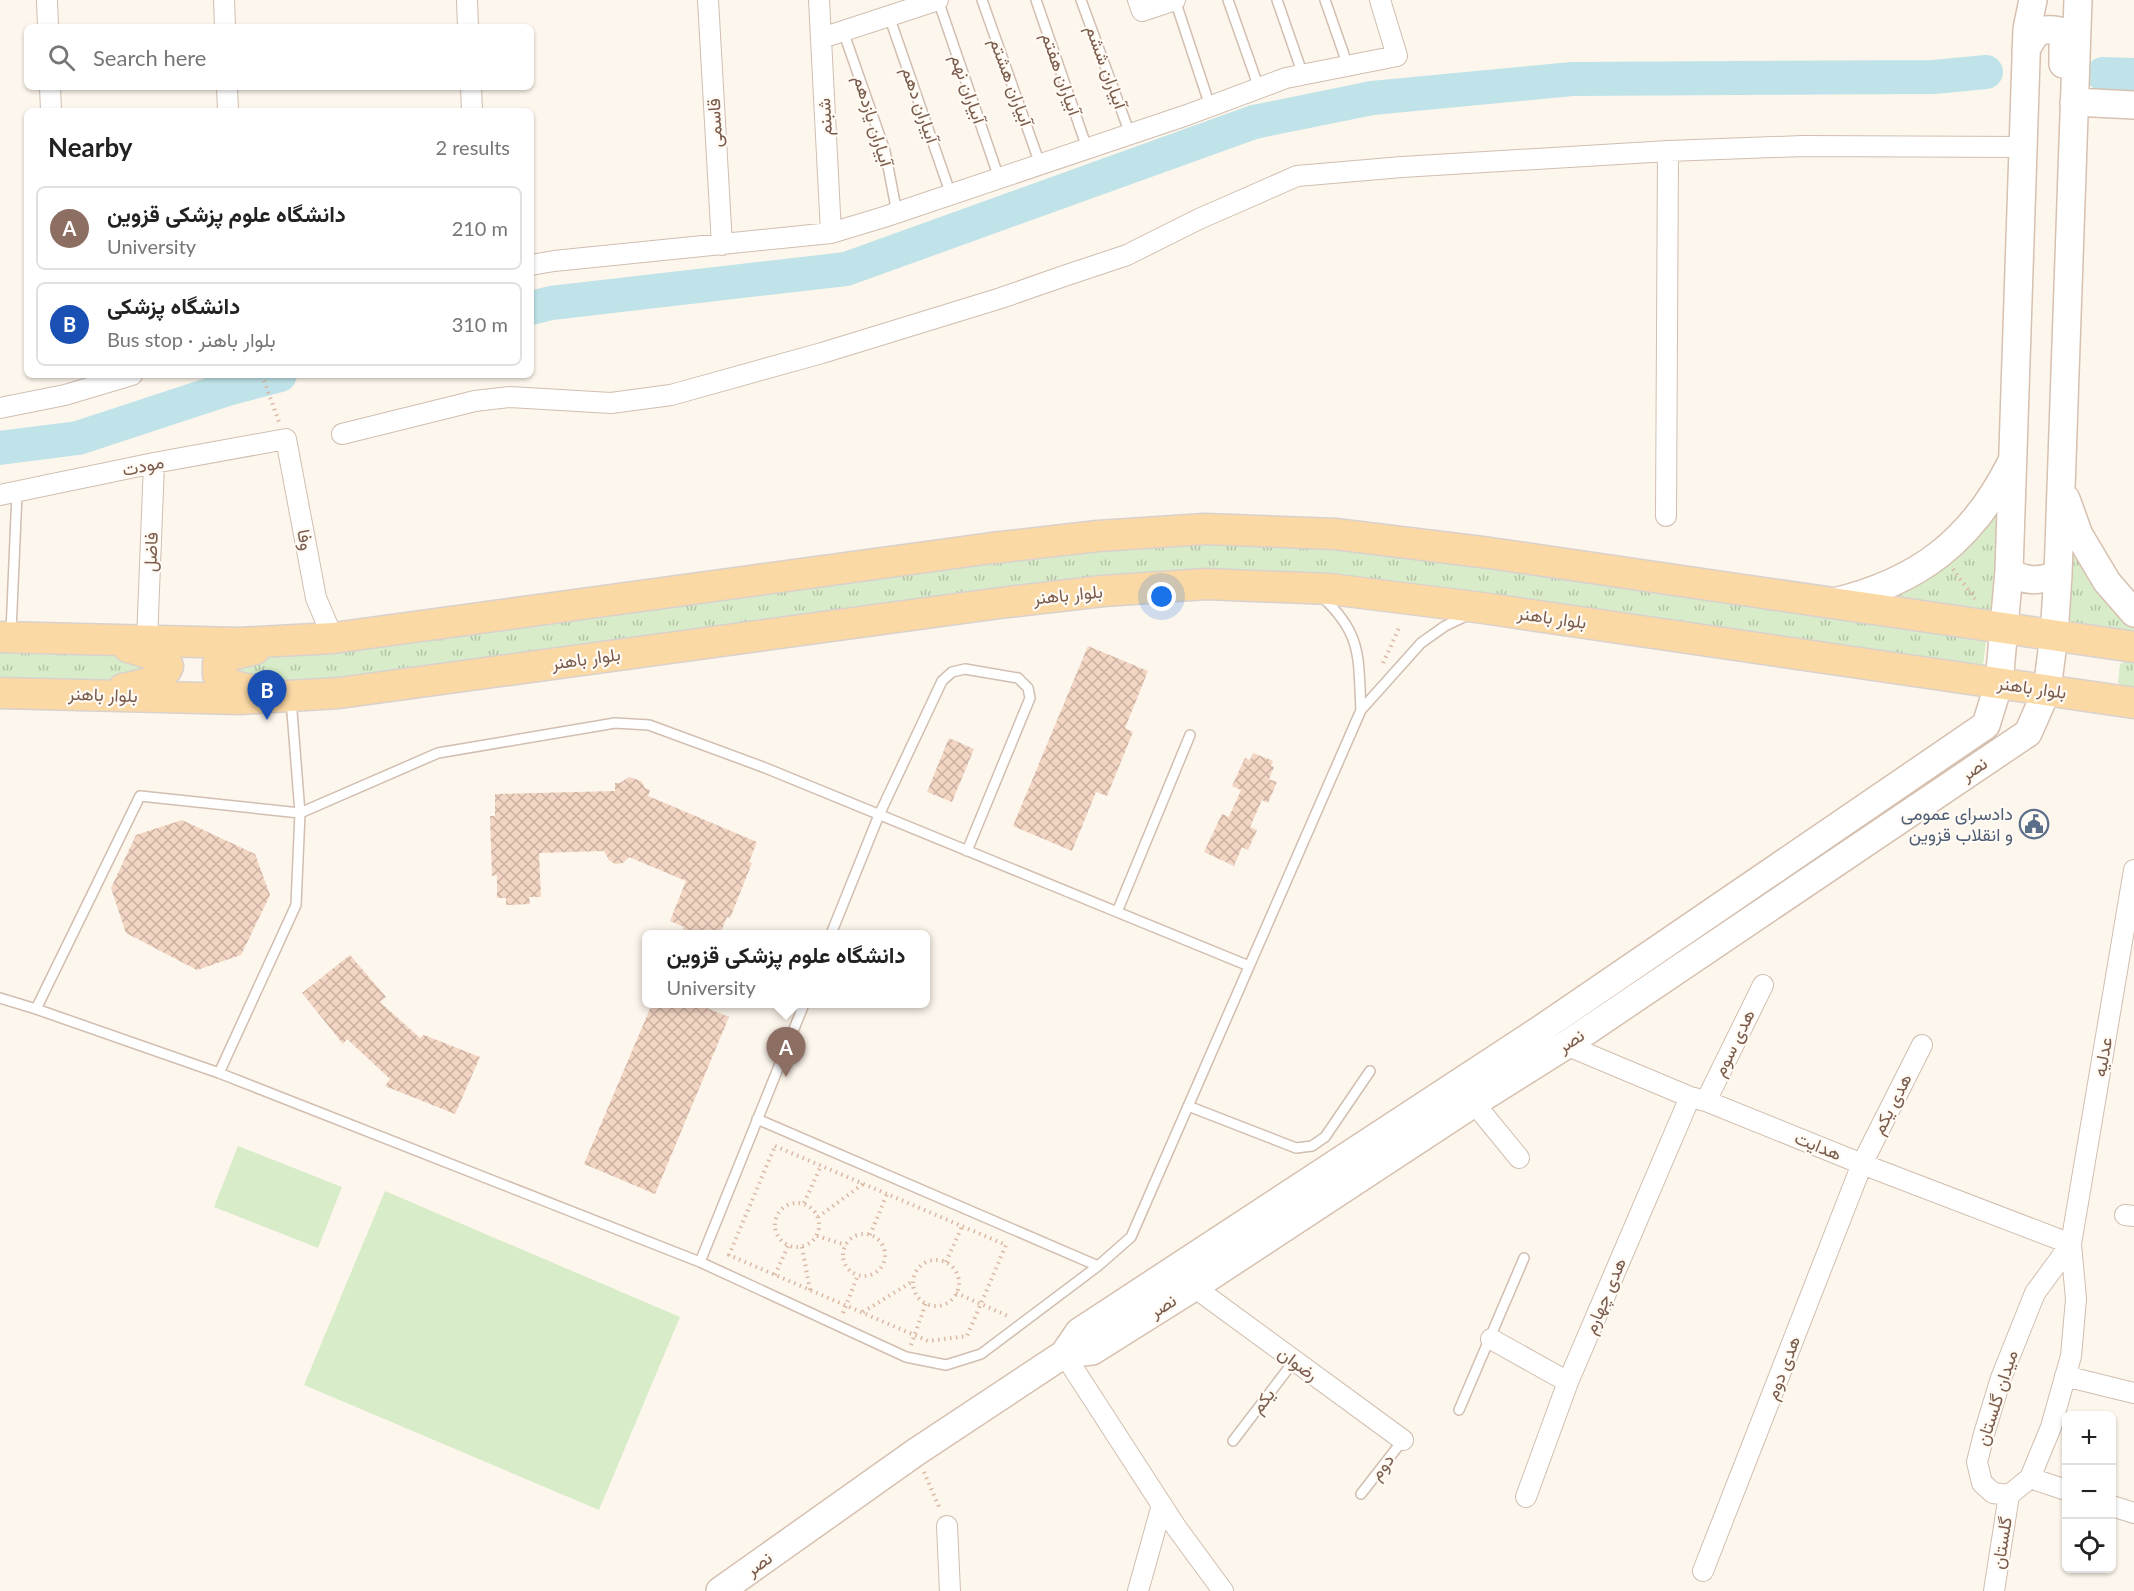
<!DOCTYPE html>
<meta charset="utf-8">
<style>
:root{--surface:#fff;--page:#f2f2f2;--text:#222;--muted:#767676;--line:#e0e0e0;--accent:#111827}
body{margin:0;font-family:Lato,Vazirmatn,sans-serif;background:var(--page);color:var(--text)}
.controls{position:absolute;right:18px;bottom:18px;display:grid;overflow:hidden;border-radius:9px;box-shadow:0 2px 4px #0004}
.controls button{width:54px;height:54px;display:grid;place-items:center;padding:0;border:0;border-bottom:2px solid var(--line);background:var(--surface);color:var(--text);font:30px sans-serif}
.you{position:absolute;left:1162px;top:597px;width:21px;height:21px;margin:-15px;border:4px solid #fff;border-radius:50%;background:#1a73e8;box-shadow:0 0 0 9px #1a73e833}
.badge{display:grid;place-items:center;width:39px;height:39px;border-radius:50%;background:var(--accent);color:#fff;font-size:20px;font-weight:700}
.pin{position:absolute;translate:-50% -50px;filter:drop-shadow(0 2px 3px #0008)}
.pin::after{content:'';position:absolute;top:32px;width:21px;height:18px;background:inherit;clip-path:polygon(0 0,100% 0,50% 100%)}
.popup{position:absolute;left:642px;top:930px;width:288px;height:78px;box-sizing:border-box;display:grid;place-content:center;border-radius:9px;background:var(--surface);filter:drop-shadow(0 2px 4px #0005);font-size:20px;white-space:nowrap;color:var(--muted)}
.popup b{font-size:22px;color:var(--text)}
.popup::after{content:'';position:absolute;left:50%;top:100%;margin-left:-12px;border:12px solid transparent;border-top-color:var(--surface)}
.list{margin:0;padding:0;list-style:none}
h2{display:flex;justify-content:space-between;align-items:center;height:78px;margin:0;padding:0 24px;font-size:26px}
h2 small{font-size:20px;font-weight:400;color:var(--muted)}
.list li{display:grid;grid-template-columns:39px 1fr auto;gap:18px;align-items:center;box-sizing:border-box;height:84px;margin:0 12px 12px;padding:0 12px;border:2px solid var(--line);border-radius:9px}
.list b{display:block;font-size:22px;white-space:nowrap}
.list p{margin:0;font-size:20px;white-space:nowrap;color:var(--muted)}
.list em{font-size:20px;font-style:normal;color:var(--muted)}
.icon{flex:none;width:33px;height:33px;fill:none;stroke:currentColor;stroke-width:2;stroke-linecap:round;stroke-linejoin:round}
.map{position:relative;flex:none;width:2134px;height:1591px;overflow:hidden}
.search{position:absolute;background:var(--surface);box-shadow:0 2px 4px #0004;left:24px;top:24px;width:510px;height:66px;display:flex;align-items:center;gap:15px;box-sizing:border-box;padding:0 21px;border-radius:9px;color:var(--muted);font-size:22px}
.panel{position:absolute;background:var(--surface);box-shadow:0 2px 4px #0004;left:24px;top:108px;width:510px;height:270px;border-radius:9px}
.map>svg:first-child{display:block}
.grass{fill:url(#grass-tufts)}
.garden{fill:#d8ecc9}
.lines{fill:none;stroke-linecap:round;stroke-linejoin:round}
.river{stroke:#bfe3e8;stroke-width:34}
.building{fill:url(#building-cross-hatch)}
.lane-casing{stroke:#d1beb0;stroke-width:12}
.street-casing{stroke:#d1beb0;stroke-width:22}
.secondary-casing{stroke:#d6c0b0;stroke-width:30}
.primary-casing{stroke:#dad1cd;stroke-width:33}
.path{stroke:#d9b8a5;stroke-width:4;stroke-dasharray:1.5 4.5;stroke-linecap:butt}
.lane{stroke:#fff;stroke-width:9}
.street{stroke:#fff;stroke-width:20}
.secondary{stroke:#fff;stroke-width:27}
.primary{stroke:#fbd9a5;stroke-width:30}
.labels{text-anchor:middle;stroke-width:4.5;stroke-linejoin:round;paint-order:stroke}
.street-label{font-size:18px;fill:#7a5c4d;stroke:#fffaf3}
.service-label{font-size:18px;fill:#4e5e75;stroke:#fffaf3;text-anchor:end}
</style>
<div class="map">
<svg width="2134" height="1591" viewBox="0 0 2134 1591">
<defs>
<pattern id="grass-tufts" width="24" height="20" patternUnits="userSpaceOnUse" patternTransform="scale(1.5)"><rect width="24" height="20" fill="#d8ecc9"/><path d="M3 7l-1-3M5 7V3M7 7l1-3M15 17l-1-3M17 17v-4M19 17l1-3" fill="none" stroke="#b4c2a5"/></pattern>
<pattern id="building-cross-hatch" width="8" height="8" patternUnits="userSpaceOnUse" patternTransform="scale(1.5)"><rect width="8" height="8" fill="#f3d5c3"/><path d="M0 0l8 8M0 8l8-8" fill="none" stroke="#cab0a1"/></pattern>
</defs>
<rect width="100%" height="100%" fill="#fdf6ec"/>
<path class="grass" d="M1998 489 2009 571 1988 626 1981 681 1206 584 300 695 218 664 227 656 1205 529 1833 603 1890 585Z
M2069 527C2087 570 2094 599 2134 627V636L2064 625Z
M0 637 131 647 155 680 0 693Z
M2134 657V697L2129 695 2118 682 2120 664Z"/>
<path class="garden" d="M238 1146 342 1187 318 1248 214 1207Z
M385 1191 680 1317 599 1510 304 1385Z"/>
<g class="lines">
<path class="river" d="M2103 74 2134 75
M531 308 551 303 846 269 1254 122 1372 98 1572 79 1934 77 1986 72
M0 448 78 438 227 389 280 375"/>
</g>
<path class="building" d="M1088 646 1148 671 1125 728 1133 732 1107 796 1096 792 1072 851 1013 826Z
M949 738 974 749 952 802 927 792Z
M1253 753 1273 761 1271 766 1274 767 1269 779 1277 782 1268 803 1262 800 1250 827 1257 830 1248 850 1242 847 1234 866 1204 852 1222 814 1229 817 1241 790 1232 786 1245 758 1250 760Z
M629 777 641 781 645 788 650 790 648 796 757 842 749 862 752 863 730 918 727 917 720 934H681L684 927 670 921 686 881 629 857 623 863 615 864 609 860 604 851 539 853 541 897H529L530 904 506 905V898H497V875L492 876 490 816H495V794L615 791V783H620Z
M182 820 255 854 270 895 241 955 197 970 126 933 111 888 136 835Z
M350 955 386 997 380 1002 420 1038 424 1035 480 1057 455 1114 385 1086 390 1079 347 1039 343 1044 302 993Z
M652 1004H697L729 1017 655 1194 584 1164Z"/>
<g class="lines">
<g class="lane-casing">
<path id="lane" d="M938 0 999 178
M982 0 1040 164
M1036 0 1087 148
M1081 0 1130 134
M1175 0 1210 106
M1228 0 1259 88
M1277 0 1303 75
M1325 0 1348 66
M889 16 951 195
M843 31 885 151 897 213
M1321 596C1363 634 1358 658 1361 710
M11 632 17 493
M291 699 300 813 438 753 615 723 649 725 763 767 1249 966
M1117 912 1190 735
M831 934 879 815 942 681 952 672 965 669 1018 678 1028 688 1030 698 967 851
M0 998 36 1009 219 1073 700 1262 906 1357 946 1365 981 1354 1098 1266 1131 1237 1361 710 1421 643 1445 626 1468 615
M36 1009 140 796 300 813 296 905 219 1073
M1188 1106 1296 1148 1312 1146 1325 1137 1370 1071
M757 1119 1098 1266
M700 1262 804 1004
M1459 1410 1524 1258
M1233 1441 1294 1361
M1361 1494 1403 1440"/>
</g>
<g class="street-casing">
<path id="street" d="M47 0 48 27
M224 0 225 27
M467 0 468 27
M708 0 722 245
M819 0 831 233
M1138 0 1142 11 1175 0
M822 38 938 0
M50 87 51 111
M227 87 228 111
M471 87 472 111
M531 265 554 261 831 233 884 217 1187 115 1286 78 1397 56 1380 0
M0 408 65 395 132 375
M342 434 475 401 510 397 611 403 671 395 822 353 1001 298 1064 276 1127 255 1199 219 1297 176 1402 167 1668 151 1803 146 2023 147
M0 495 154 463 286 439 316 598 333 638
M1666 516 1668 151
M147 641 154 463
M1566 1045 1690 1097 1706 1101 1862 1164 2071 1244
M1706 1101 1763 985
M1474 1103 1519 1158
M2125 1215 2134 1216
M2071 1244 2035 1293 2001 1378 1984 1434 1977 1462 1982 1483 1993 1493 2009 1495 2030 1478 2051 1427 2071 1356 2076 1299 2071 1244 2134 870
M1194 1287 1403 1440
M1491 1339 1568 1382
M1064 1354 1176 1527 1223 1591
M2065 1376 2134 1393
M2030 1478 2066 1490
M1526 1497 1568 1382 1690 1097
M2112 1506 2134 1513
M947 1526 950 1591
M1703 1571 1862 1164 1922 1045
M1138 1591 1162 1505
M1994 1591 2009 1495"/>
</g>
<g class="secondary-casing">
<path id="secondary" d="M2026 50C2035 32 2039 27 2060 31L2063 40V64
M2074 102 2134 105
M2066 499 2079 535 2107 582 2134 613
M2009 571C2026 583 2039 581 2058 575
M1834 602C1918 582 1972 541 2011 463
M1064 1354 1092 1351 1194 1287 1474 1103 1566 1045 2028 733 2047 690 2054 635 2058 575 2078 0
M720 1591 916 1452 1064 1354 1079 1332 1541 1029 1986 725 1999 683 2009 571 2027 29 2033 0"/>
</g>
<g class="primary-casing">
<path id="primary" d="M0 637 239 643 333 638 992 548 1098 536 1205 529 1335 534 1490 553 2134 647
M255 649 227 656 218 664V675C229 687 242 688 258 691
M123 689C139 685 162 683 168 666L155 655 128 647
M0 693 240 699 339 693 1000 603 1103 591 1206 584 1330 589 1483 608 2134 703"/>
</g>
<path class="path" d="M262 375 279 422
M1953 569 1975 599
M1383 663 1400 626
M775 1146 1006 1245 967 1336 928 1341 729 1255Z
M775 1225a22 22 0 1 1 44 0a22 22 0 1 1-44 0Z
M804 1203 821 1166
M818 1217 863 1184
M843 1255a21 21 0 1 1 42 0a21 21 0 1 1-42 0Z
M870 1235 887 1194
M817 1236 846 1245
M802 1247 810 1290
M913 1283a23 23 0 1 1 46 0a23 23 0 1 1-46 0Z
M946 1262 963 1224
M775 1275 788 1246
M956 1293 1008 1316
M863 1312 913 1281
M843 1313 858 1275
M911 1345 926 1303
M924 1472 940 1509"/>
<use href="#lane" class="lane"/>
<use href="#street" class="street"/>
<use href="#secondary" class="secondary"/>
<use href="#primary" class="primary"/>
</g>
<defs>
<g id="civic-ring" transform="scale(1.5)"><circle r="9.5" fill="#fffaf3" stroke="#5c6f8a" stroke-width="1.5"/><path d="M-.6-6.5H3V-4.5H.6V-3L4-1V1h2V6H-6V1h2V-1L-.6-3ZM-1.2 2.5V6h2.4V2.5Z" fill="#5c6f8a"/></g>
</defs>
<g fill-rule="evenodd">
<use href="#civic-ring" x="2034" y="824"/>
</g>
<g class="labels">
<g class="street-label">
<text transform="translate(1106 67) rotate(70)" y="6">آبیاران ششم</text>
<text transform="translate(1061 74) rotate(71)" y="6">آبیاران هفتم</text>
<text transform="translate(1011 82) rotate(70)" y="6">آبیاران هشتم</text>
<text transform="translate(968 89) rotate(71)" y="6">آبیاران نهم</text>
<text transform="translate(920 105) rotate(71)" y="6">آبیاران دهم</text>
<text transform="translate(825 117) rotate(-93)" y="6">شبنم</text>
<text transform="translate(873 121) rotate(73)" y="6">آبیاران یازدهم</text>
<text transform="translate(715 123) rotate(-93)" y="6">قاسمی</text>
<text transform="translate(143 466) rotate(-12)" y="6">مودت</text>
<text transform="translate(305 540) rotate(79)" y="6">وفا</text>
<text transform="translate(151 552) rotate(-88)" y="6">فاضل</text>
<text transform="translate(1068 595) rotate(-6)" y="6">بلوار باهنر</text>
<text transform="translate(1552 618) rotate(8)" y="6">بلوار باهنر</text>
<text transform="translate(586 659) rotate(-8)" y="6">بلوار باهنر</text>
<text transform="translate(2032 688) rotate(8)" y="6">بلوار باهنر</text>
<text transform="translate(103 695) rotate(2)" y="6">بلوار باهنر</text>
<text transform="translate(1974 769) rotate(-34)" y="6">نصر</text>
<text transform="translate(1571 1041) rotate(-33)" y="6">نصر</text>
<text transform="translate(1734 1043) rotate(-64)" y="6">هدی سوم</text>
<text transform="translate(2103 1057) rotate(-80)" y="6">عدلیه</text>
<text transform="translate(1892 1104) rotate(-63)" y="6">هدی یکم</text>
<text transform="translate(1818 1146) rotate(22)" y="6">هدایت</text>
<text transform="translate(1605 1296) rotate(-67)" y="6">هدی چهارم</text>
<text transform="translate(1163 1306) rotate(-32)" y="6">نصر</text>
<text transform="translate(1298 1364) rotate(36)" y="6">رضوان</text>
<text transform="translate(1783 1368) rotate(-69)" y="6">هدی دوم</text>
<text transform="translate(1997 1398) rotate(-72)" y="6">میدان گلستان</text>
<text transform="translate(1263 1401) rotate(-52)" y="6">یکم</text>
<text transform="translate(1382 1467) rotate(-52)" y="6">دوم</text>
<text transform="translate(2002 1543) rotate(-81)" y="6">گلستان</text>
<text transform="translate(759 1564) rotate(-36)" y="6">نصر</text>
</g>
<g class="service-label">
<text x="2013" y="820">دادسرای عمومی<tspan x="2013" dy="21">و انقلاب قزوین</tspan></text>
</g>
</g>
</svg>
<div class="controls">
<button>+</button>
<button>−</button>
<button><svg class="icon" aria-label="locate" viewBox="0 0 24 24"><circle cx="12" cy="12" r="6"/><path d="M12 2v4M12 18v4M2 12h4M18 12h4"/></svg></button>
</div>
<div class="you"></div>
<div class="pin badge" style="left:786px;top:1077px;background:#8d6e63">A</div>
<div class="popup"><b>دانشگاه علوم پزشکی قزوین</b>University</div>
<div class="pin badge" style="left:267px;top:720px;background:#1a4fb4">B</div>
<div class="search"><svg class="icon" aria-label="search" viewBox="0 0 24 24"><circle cx="10" cy="10" r="6"/><path d="M15 15l6 6"/></svg>Search here</div>
<section class="panel">
<h2>Nearby<small>2 results</small></h2>
<ul class="list">
<li><span class="badge" style="background:#8d6e63">A</span><div><b>دانشگاه علوم پزشکی قزوین</b><p>University</p></div><em>210 m</em></li>
<li><span class="badge" style="background:#1a4fb4">B</span><div><b>دانشگاه پزشکی</b><p>Bus stop · بلوار باهنر</p></div><em>310 m</em></li>
</ul>
</section>
</div>
